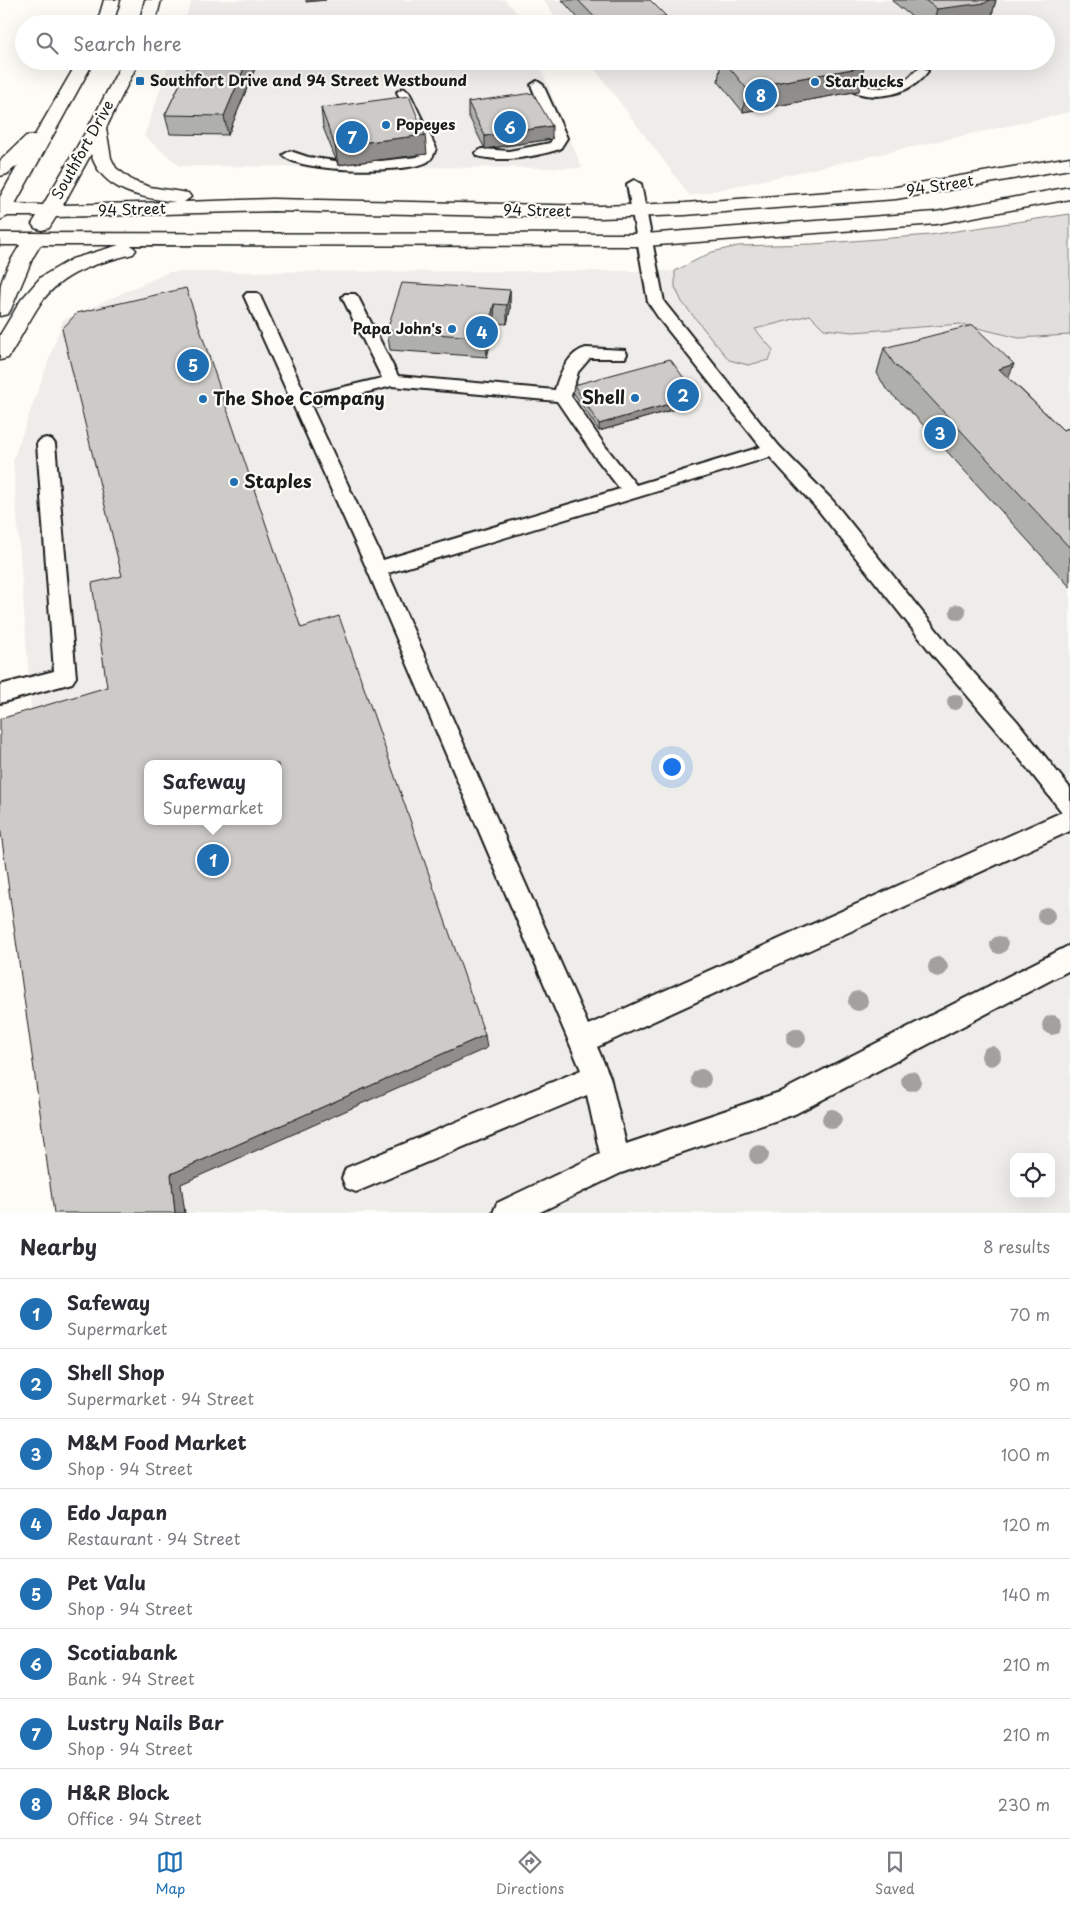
<!DOCTYPE html>
<meta charset="utf-8">
<style>
:root{--surface:#fff;--page:#f7f7f7;--text:#2b2b33;--muted:#7c7c81;--line:#e1e1e2;--accent:#1f6fb2}
body{margin:0;font-family:"Playpen Sans",sans-serif;background:var(--page);color:var(--text)}
.controls{position:absolute;right:15px;bottom:15px;display:grid;overflow:hidden;border-radius:10px;box-shadow:0 5px 20px #0002}
.controls button{width:45px;height:45px;display:grid;place-items:center;padding:0;border:0;border-bottom:1px solid var(--line);background:var(--surface);color:var(--text);font:25px sans-serif}
.you{position:absolute;left:671px;top:766px;width:18px;height:18px;margin:-12px;border:4px solid #fff;border-radius:50%;background:#1a73e8;box-shadow:0 0 0 8px #1a73e833}
.badge{display:grid;place-items:center;width:32px;height:32px;border-radius:50%;background:var(--accent);color:#fff;font-size:16px;font-weight:700}
.pin{position:absolute;translate:-50% -50%;border:2px solid #fff;box-shadow:0 1px 5px #0006}
.popup{position:absolute;left:144px;top:760px;width:138px;height:65px;box-sizing:border-box;display:grid;place-content:center;border-radius:10px;background:var(--surface);filter:drop-shadow(0 1px 4px #0005);font-size:16px;white-space:nowrap;color:var(--muted)}
.popup b{font-size:19px;color:var(--text)}
.popup::after{content:'';position:absolute;left:50%;top:100%;margin-left:-10px;border:10px solid transparent;border-top-color:var(--surface)}
.list{margin:0;padding:0;list-style:none}
h2{display:flex;justify-content:space-between;align-items:center;height:65px;margin:0;padding:0 20px;font-size:21px}
h2 small{font-size:16px;font-weight:400;color:var(--muted)}
.list li{display:grid;grid-template-columns:32px 1fr auto;gap:15px;align-items:center;box-sizing:border-box;height:70px;padding:0 20px;border-top:1px solid var(--line)}
.list b{display:block;font-size:19px;white-space:nowrap}
.list p{margin:0;font-size:16px;white-space:nowrap;color:var(--muted)}
.list em{font-size:16px;font-style:normal;color:var(--muted)}
.icon{flex:none;width:28px;height:28px;fill:none;stroke:currentColor;stroke-width:2;stroke-linecap:round;stroke-linejoin:round}
.map{position:relative;flex:none;width:1070px;height:1213px;overflow:hidden}
.search{position:absolute;background:var(--surface);box-shadow:0 5px 20px #0002;left:15px;right:15px;top:15px;height:55px;display:flex;align-items:center;gap:12px;box-sizing:border-box;padding:0 18px;border-radius:28px;color:var(--muted);font-size:19px}
.sheet{height:625px;background:var(--surface)}
nav{display:flex;justify-content:space-around;align-items:center;box-sizing:border-box;height:70px;border-top:1px solid var(--line);background:var(--surface);font-size:14px;color:var(--muted)}
nav a{display:grid;justify-items:center;gap:2px}
nav .on{color:var(--accent)}
.map>svg:first-child{display:block}
.built{fill:#eeede9;fill-rule:evenodd}
.green{fill:#e0dfdb;stroke:#7e7e7c}
.lines{fill:none;stroke-linecap:round;stroke-linejoin:round}
.service-casing{stroke:#1c1c1c;stroke-width:4}
.tertiary-casing{stroke:#1c1c1c;stroke-width:3}
.secondary-casing{stroke:#1c1c1c;stroke-width:3}
.service{fill:#fdfcf7;fill-rule:evenodd}
.tertiary{fill:#fdfcf7;fill-rule:evenodd}
.secondary{fill:#fdfcf7;fill-rule:evenodd}
.tree{fill:#a2a19e}
.wall{fill:#afafac;stroke:#1c1c1c}
.shaded-wall{fill:#8f8e8c;stroke:#1c1c1c}
.building{fill:#cccbc8;stroke:#1c1c1c;fill-rule:evenodd}
.poi-dot{fill:#1f6fb2;stroke:#fdfcf7;stroke-width:2}
.labels{text-anchor:middle;stroke-width:4.5;stroke-linejoin:round;paint-order:stroke}
.far-poi-label{font-size:15px;font-weight:bold;fill:#1c1c1c;stroke:#fdfcf7;text-anchor:start}
.far-street-label{font-size:15px;fill:#1c1c1c;stroke:#fdfcf7}
.poi-label{font-size:18px;font-weight:bold;fill:#1c1c1c;stroke:#fdfcf7;text-anchor:start}
</style>
<div class="map">
<svg width="1070" height="1213" viewBox="0 0 1070 1213">
<rect width="100%" height="100%" fill="#fdfcf7"/>
<filter id="ink" filterUnits="userSpaceOnUse"><feTurbulence type="fractalNoise" baseFrequency=".02" numOctaves="2"/><feDisplacementMap in="SourceGraphic" scale="10" xChannelSelector="R" yChannelSelector="G"/><feConvolveMatrix kernelMatrix="1 2 1 2 8 2 1 2 1" color-interpolation-filters="sRGB"/></filter>
<g filter="url(#ink)">
<path class="built" d="M192 0H505L520 16 523 24H183Z
M543 0H1070V112L690 196 589 61H1046V24H561Z
M170 61H538L582 168 180 166 144 136Z
M675 271V287L755 329 810 314 824 329 853 332 961 324 1019 338 1070 335V1213H68L13 460 63 320 169 272ZM148 764H278V821H148ZM1014 1157H1051V1194H1014Z"/>
<path class="green" d="M1070 214V335L1019 338 961 324 853 332 824 329 810 315 755 329 773 350 769 360 748 365 729 360 682 302 675 287V271L712 252 738 246 813 244 930 235Z"/>
<g class="lines">
<g class="service-casing">
<path id="service" d="M821 61H833C851 86 880 97 907 79 913 75 915 69 922 67L928 71C909 97 868 104 841 85 832 79 827 70 821 61Z
M537 81 543 85 567 138 560 149C533 157 505 163 477 156L475 153 482 149 509 151 550 143 553 138 531 85Z
M403 88 409 92 436 148C434 155 431 161 425 163 404 173 298 173 283 155L290 151 308 157 335 161H381L417 157 421 154 422 148 397 92Z
M634 180 641 184 664 302 779 446 833 501 947 643 1017 721 1070 788V831L597 1047 610 1077 626 1144 780 1092 1070 945V970L795 1114 621 1173 538 1213H493L497 1203 600 1154 587 1095 356 1192 346 1188 342 1178 346 1168 581 1070 367 569 244 296 247 293H257L260 296 306 396 382 378 342 297 345 294H355L358 297 398 376 555 390C559 374 569 352 586 348L625 350 627 354 625 358H590L578 372 571 396 605 446 636 485 761 447 660 320 648 302 627 184ZM392 386 557 401 593 454 620 489 383 560 311 406ZM770 457 819 511 933 655 1001 735 1062 812 588 1025 388 573Z
M46 438 52 440 55 444 76 677 72 683 0 703V685L54 671 37 444 40 440Z"/>
</g>
<g class="tertiary-casing">
<path id="tertiary" d="M34 233 41 235 44 239 33 257 11 309 8 314 0 316C0 306 0 293 1 284 6 267 17 249 27 235Z"/>
</g>
<g class="secondary-casing">
<path id="secondary" d="M104 0H120L113 24H97Z
M145 0H161L155 24H139Z
M78 61H94L15 204 43 205 88 128 123 61H139L106 128 111 158 116 168 133 181 150 187 188 193 191 197 184 202 272 199 600 206 685 203 896 187 1070 157V169L896 199 685 215 600 218 272 211 56 217 49 228 42 230 35 228 32 224 37 216H8L0 220V197L18 165 7 174 0 176V161L26 136 35 135ZM91 154C102 192 143 198 176 202L63 205Z
M1070 187V199L936 224 645 246 131 245 136 250 133 254C97 263 62 272 40 304 28 322 19 341 8 358L0 360V335L21 300 41 277 72 259 119 245H0V233L645 234 936 212Z"/>
</g>
<use href="#service" class="service"/>
<use href="#tertiary" class="tertiary"/>
<use href="#secondary" class="secondary"/>
</g>
<g class="tree">
<circle cx="958" cy="612" r="8"/>
<circle cx="955" cy="702" r="8"/>
<circle cx="1046" cy="916" r="9"/>
<circle cx="999" cy="945" r="9"/>
<circle cx="938" cy="967" r="10"/>
<circle cx="858" cy="1001" r="10"/>
<circle cx="1052" cy="1025" r="10"/>
<circle cx="796" cy="1038" r="10"/>
<circle cx="991" cy="1056" r="10"/>
<circle cx="701" cy="1079" r="10"/>
<circle cx="911" cy="1081" r="10"/>
<circle cx="832" cy="1119" r="10"/>
<circle cx="759" cy="1155" r="10"/>
</g>
<path class="wall" d="M562 0H650L666 16V24H583Z
M891 0H996L991 18 981 24H921Z
M191 61H258L228 135 170 134 165 115Z
M447 61H509L450 69Z
M721 61H855L859 91 743 112 718 81Z
M468 102 552 139 485 149 468 115Z
M321 108 427 154 338 165 323 127Z
M510 290V310L507 324 495 323 487 357 390 350 387 330Z
M884 348 1009 378 1063 430 1070 428V587L914 415 886 389 877 373Z
M574 385 696 403 599 431 573 392Z"/>
<path class="shaded-wall" d="M306 0H326L306 2Z
M974 0H996L991 18 981 24H933L937 9Z
M666 16V24H625Z
M247 61H258L228 135 224 116Z
M450 61H509L450 69Z
M864 67 859 91 743 112 746 88Z
M552 126V139L485 149V136Z
M425 135 427 154 338 165 335 146Z
M510 290V310L507 324V305Z
M494 304 495 323 487 357 486 338Z
M1014 364 1004 389 999 369Z
M697 396 696 403 599 431V424Z
M485 1035 487 1048 181 1184 185 1213H175L171 1174Z"/>
<path class="building" d="M578 0H650L666 16 625 24H601Z
M925 0H990L985 3 937 9Z
M191 61H247L224 116 165 115Z
M724 61H855L864 67 746 88Z
M533 93 552 126 485 136 468 102Z
M409 96 425 135 335 146 321 108Z
M402 283 510 290 507 305 494 304 486 338 387 330Z
M186 288 301 628 339 616 485 1035 171 1174 175 1213H54L0 826V719L107 687 92 583 122 576 62 329 77 313ZM148 764H278V821H148Z
M973 325 1014 364 999 369 1063 430 1070 428V548L923 390 894 364 884 348Z
M670 359 697 396 599 424 574 385Z"/>
</g>
<g class="poi-dot">
<rect x="135" y="76" width="10" height="10" rx="2.5"/>
<circle cx="815" cy="82" r="5"/>
<circle cx="386" cy="125" r="5"/>
<circle cx="452" cy="329" r="5"/>
<circle cx="635" cy="398" r="5"/>
<circle cx="203" cy="399" r="5"/>
<circle cx="234" cy="482" r="5"/>
</g>
<g class="labels">
<g class="far-poi-label">
<text x="150" y="86">Southfort Drive and 94 Street Westbound</text>
<text x="825" y="87">Starbucks</text>
<text x="396" y="130">Popeyes</text>
<text x="442" y="334" text-anchor="end">Papa John's</text>
</g>
<g class="far-street-label">
<text transform="translate(83 150) rotate(-61)" y="5">Southfort Drive</text>
<text transform="translate(940 186) rotate(-9)" y="5">94 Street</text>
<text transform="translate(132 210) rotate(-2)" y="5">94 Street</text>
<text transform="translate(537 211) rotate(1)" y="5">94 Street</text>
</g>
<g class="poi-label">
<text x="625" y="404" text-anchor="end">Shell</text>
<text x="213" y="405">The Shoe Company</text>
<text x="244" y="488">Staples</text>
</g>
</g>
</svg>
<div class="controls">
<button><svg class="icon" aria-label="locate" viewBox="0 0 24 24"><circle cx="12" cy="12" r="6"/><path d="M12 2v4M12 18v4M2 12h4M18 12h4"/></svg></button>
</div>
<div class="you"></div>
<div class="pin badge" style="left:213px;top:860px">1</div>
<div class="popup"><b>Safeway</b>Supermarket</div>
<div class="pin badge" style="left:683px;top:395px">2</div>
<div class="pin badge" style="left:940px;top:433px">3</div>
<div class="pin badge" style="left:482px;top:332px">4</div>
<div class="pin badge" style="left:193px;top:365px">5</div>
<div class="pin badge" style="left:510px;top:127px">6</div>
<div class="pin badge" style="left:352px;top:137px">7</div>
<div class="pin badge" style="left:761px;top:95px">8</div>
<div class="search"><svg class="icon" aria-label="search" viewBox="0 0 24 24"><circle cx="10" cy="10" r="6"/><path d="M15 15l6 6"/></svg>Search here</div>
</div>
<section class="sheet">
<h2>Nearby<small>8 results</small></h2>
<ul class="list">
<li><span class="badge">1</span><div><b>Safeway</b><p>Supermarket</p></div><em>70 m</em></li>
<li><span class="badge">2</span><div><b>Shell Shop</b><p>Supermarket · 94 Street</p></div><em>90 m</em></li>
<li><span class="badge">3</span><div><b>M&amp;M Food Market</b><p>Shop · 94 Street</p></div><em>100 m</em></li>
<li><span class="badge">4</span><div><b>Edo Japan</b><p>Restaurant · 94 Street</p></div><em>120 m</em></li>
<li><span class="badge">5</span><div><b>Pet Valu</b><p>Shop · 94 Street</p></div><em>140 m</em></li>
<li><span class="badge">6</span><div><b>Scotiabank</b><p>Bank · 94 Street</p></div><em>210 m</em></li>
<li><span class="badge">7</span><div><b>Lustry Nails Bar</b><p>Shop · 94 Street</p></div><em>210 m</em></li>
<li><span class="badge">8</span><div><b>H&amp;R Block</b><p>Office · 94 Street</p></div><em>230 m</em></li>
</ul>
</section>
<nav>
<a class="on"><svg class="icon" aria-label="map" viewBox="0 0 24 24"><path d="M3 6l6-2 6 2 6-2v14l-6 2-6-2-6 2zM9 4v14M15 6v14"/></svg>Map</a>
<a><svg class="icon" aria-label="directions" viewBox="0 0 24 24"><path d="M12 3l9 9-9 9-9-9zM9 14v-3h6M13 9l2 2-2 2"/></svg>Directions</a>
<a><svg class="icon" aria-label="saved" viewBox="0 0 24 24"><path d="M7 4h10v16l-5-4-5 4z"/></svg>Saved</a>
</nav>
